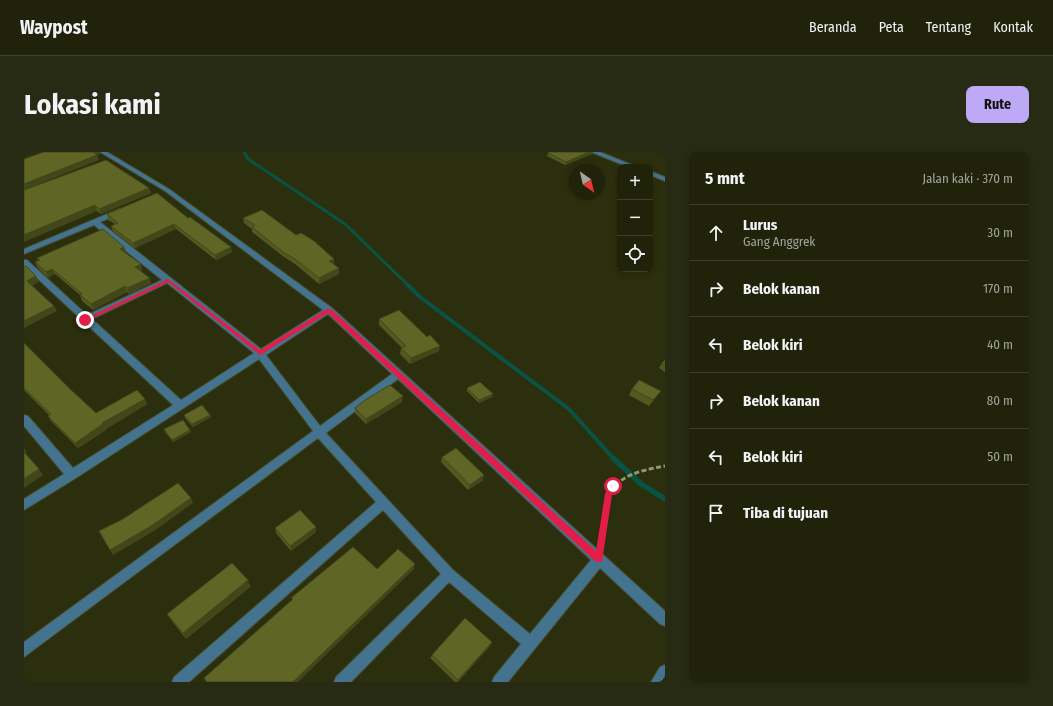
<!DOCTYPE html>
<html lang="id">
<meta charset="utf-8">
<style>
:root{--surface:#20230a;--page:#282b13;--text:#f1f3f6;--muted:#a2a49c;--line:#3d402b;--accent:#bda9f5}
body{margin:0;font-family:"Fira Sans Condensed",sans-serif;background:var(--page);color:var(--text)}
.controls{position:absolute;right:12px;top:12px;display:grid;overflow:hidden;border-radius:8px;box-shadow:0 2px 6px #0003}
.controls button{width:36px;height:36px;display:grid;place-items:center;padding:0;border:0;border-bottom:1px solid var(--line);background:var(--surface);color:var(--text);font:20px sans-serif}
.compass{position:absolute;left:545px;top:12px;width:36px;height:36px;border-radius:50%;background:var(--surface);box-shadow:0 2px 6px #0003;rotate:146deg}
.stop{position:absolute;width:12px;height:12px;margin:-9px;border:3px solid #e11d48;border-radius:50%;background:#fff}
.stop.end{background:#e11d48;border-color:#fff;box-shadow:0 1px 4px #0008}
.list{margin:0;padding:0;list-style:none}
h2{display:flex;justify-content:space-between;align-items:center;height:52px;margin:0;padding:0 16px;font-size:17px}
h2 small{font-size:13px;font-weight:400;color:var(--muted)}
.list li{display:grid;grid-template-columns:26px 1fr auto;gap:12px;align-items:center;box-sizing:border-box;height:56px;padding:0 16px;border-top:1px solid var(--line)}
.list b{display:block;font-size:15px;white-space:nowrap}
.list p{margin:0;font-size:13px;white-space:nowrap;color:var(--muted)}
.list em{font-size:13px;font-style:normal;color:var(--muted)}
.icon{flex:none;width:22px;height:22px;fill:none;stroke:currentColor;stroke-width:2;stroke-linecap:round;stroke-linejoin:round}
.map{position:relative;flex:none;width:641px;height:530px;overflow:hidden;border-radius:8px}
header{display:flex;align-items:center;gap:24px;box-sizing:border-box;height:56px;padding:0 20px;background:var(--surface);border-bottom:1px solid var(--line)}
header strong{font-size:19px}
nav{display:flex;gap:22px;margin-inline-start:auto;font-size:14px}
.intro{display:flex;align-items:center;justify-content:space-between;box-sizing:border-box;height:96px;padding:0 24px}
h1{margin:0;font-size:28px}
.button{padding:10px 18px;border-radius:8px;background:var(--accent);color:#111;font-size:14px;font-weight:700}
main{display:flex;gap:24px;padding:0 24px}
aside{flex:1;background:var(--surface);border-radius:8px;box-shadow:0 2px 6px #0003}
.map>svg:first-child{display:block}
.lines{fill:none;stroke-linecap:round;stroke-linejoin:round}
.stream-far2{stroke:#095345;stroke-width:3}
.stream-far1{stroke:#095345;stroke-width:4}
.stream{stroke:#095345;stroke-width:5.5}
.minor-casing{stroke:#464b29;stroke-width:2}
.path{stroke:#939877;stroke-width:3;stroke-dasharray:5 2.5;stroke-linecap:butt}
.minor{fill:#44738f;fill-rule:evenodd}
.wall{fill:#525820}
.shaded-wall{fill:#42471a}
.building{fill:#5f6625;stroke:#42471a}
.route{fill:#e11d48}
</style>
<header>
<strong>Waypost</strong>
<nav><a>Beranda</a><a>Peta</a><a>Tentang</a><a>Kontak</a></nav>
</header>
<div class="intro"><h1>Lokasi kami</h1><a class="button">Rute</a></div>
<main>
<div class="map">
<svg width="641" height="530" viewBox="0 0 641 530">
<rect width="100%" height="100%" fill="#2b2f0d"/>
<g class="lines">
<path class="stream-far2" d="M220 0 224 7 321 72 385 134"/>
<path class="stream-far1" d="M384 133 396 145 545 257 590 307"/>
<path class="stream" d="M589 306 617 332 641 347"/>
<g class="minor-casing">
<path id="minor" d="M76 0H83L145 37 308 156 641 459V474L636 472 576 416 484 530H468L470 525 497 492 425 430 327 530H310L312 525 417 422 359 358 165 530H148L150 525 352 350 294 286 0 505V490L289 279 235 207 52 326 0 358V347L40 322 0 274V263L4 264 49 316 149 253 0 114V108H3L63 163 138 128 70 73 0 102V97L95 57 99 59 98 61 76 70 237 197 299 158 141 39ZM143 131 230 201 157 248 68 167ZM304 162 368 222 296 274 242 203ZM374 227 567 408 506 482 429 418 302 281Z
M567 0H576L613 15H604Z
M626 19 641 25V29L626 23Z
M641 513V530H627L636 515Z"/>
</g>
<path class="path" d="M577 391C584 337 583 324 641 314"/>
<use href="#minor" class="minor"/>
</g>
<path class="wall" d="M525 0H569L568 2 541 13 523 4 524 1Z
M125 36 127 41 77 62 73 59 0 38Z
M83 62 164 66 208 100 192 108 152 77 111 96 89 79 87 74 91 72 84 68Z
M219 66 272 83 310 107V112L315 122 295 132 271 112 260 105 228 80V77L220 71Z
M102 100 101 101 118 118 117 119 127 131 105 142 103 140 69 158 58 149 56 143 31 122 24 126 14 116 11 110 14 109 13 106Z
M355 167 415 199 386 212 376 202 377 196H378L355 173Z
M0 191 47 238 72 261 121 247 123 252 82 277V278L54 296 27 269 24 264 25 263 0 238Z
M641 208V220L635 216 638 211Z
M443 236 468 245 455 251 443 239Z
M608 237 633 244 625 254 605 243Z
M378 250 342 272 331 261V256Z
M160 263H186L187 265 169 275 161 266Z
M140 277 166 278 167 280 149 290 141 280Z
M418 305 460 323 458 329 444 338 417 310Z
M251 376 292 380 267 399 252 381Z
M224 428 226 435 162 487 147 468 143 462Z
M468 490 466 494 434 530H431L406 506 408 503Z"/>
<path class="shaded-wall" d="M68 0H75L76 2 69 5Z
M565 0H569L568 2 541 13 542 10Z
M73 3 75 8 0 38V32Z
M125 36 127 41 77 62 75 57Z
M71 53 73 59 0 90V83Z
M150 72 152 77 111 96 109 91Z
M100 95 102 100 98 102 96 97Z
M207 95 208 100 192 108 191 103Z
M310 107V112L305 109Z
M117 112 118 118 113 121 111 115Z
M315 116V122L295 132V126Z
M28 117 31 122 24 126 22 120Z
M12 124 15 130 6 135 3 129Z
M126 126 127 131 105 142 103 136Z
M101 134 103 140 69 158 67 152Z
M30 154 33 159 0 176V169Z
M416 194 415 199 386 212 387 206Z
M469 242 468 245 455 251V248Z
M379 244 378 250 342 272V267Z
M121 247 123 252 82 277V278L54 296 51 291 78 271Z
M186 263 187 265 169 275 168 272Z
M166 278 167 280 149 290 148 288Z
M0 296 3 300 0 302Z
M15 317 19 323 0 336V327Z
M460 323 458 329 444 338 446 333Z
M167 346 169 351 130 379 89 403 86 398Z
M292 375V380L267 399 266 394Z
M391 412 390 417 274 530H269Z
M224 428 226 435 162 487 159 481Z
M468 490 466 494 434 530H433L434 528Z"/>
<path class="building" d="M20 0H69L73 3 0 32V7Z
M525 0H565L542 10 524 1Z
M82 8 125 36 75 57 71 53 0 83V38Z
M133 41 164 66 166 65 207 95 191 103 150 72 109 91 87 74 94 71 83 62Z
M238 58 272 83 277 81 290 89 310 107 305 109 315 116 295 126 271 107 259 100 228 75 231 73 219 66Z
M79 77 100 95 96 97 117 112 111 115 126 126 103 136 101 134 67 152 56 143 58 142 28 117 22 120 11 110 16 108 13 106Z
M2 114 12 124 3 129 30 154 0 169V115Z
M375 158 403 185 406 183 416 194 387 206 377 196 382 194 355 167Z
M0 191 47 238 72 261 113 238 121 247 78 271 79 272 51 291 24 264 27 262 0 236Z
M641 208V213L638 211Z
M615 228 637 239 629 248 608 237Z
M456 230 469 242 455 248 443 236Z
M366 233 379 244 342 267 331 256 341 248Z
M178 253 186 263 168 272 160 263Z
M159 268 166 278 148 288 140 277Z
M432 296 460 323 446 333 418 305Z
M0 300 15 317 0 327Z
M154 331 167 346 127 374 86 398 75 379 99 367Z
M276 358 292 375 266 394 251 376Z
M329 395 353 417 374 397 391 412 269 530H183L180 526 269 447 267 446Z
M208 411 224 428 159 481 143 462Z
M441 466 468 490 434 528 408 503Z"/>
<path class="route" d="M144 127 236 198 303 157H307L572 399 581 342 587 332H592L593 334 588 343 578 410H572L304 161 236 203 144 130 63 169 58 168Z"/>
</svg>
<div class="controls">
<button>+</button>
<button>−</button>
<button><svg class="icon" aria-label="locate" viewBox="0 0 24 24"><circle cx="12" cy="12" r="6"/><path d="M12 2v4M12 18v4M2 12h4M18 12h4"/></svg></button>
</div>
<svg class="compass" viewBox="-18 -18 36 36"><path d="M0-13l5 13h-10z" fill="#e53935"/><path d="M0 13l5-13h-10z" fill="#a2a49c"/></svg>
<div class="stop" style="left:589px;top:334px"></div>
<div class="stop end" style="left:61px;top:168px"></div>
</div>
<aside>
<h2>5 mnt<small>Jalan kaki · 370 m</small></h2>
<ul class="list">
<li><svg class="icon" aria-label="ahead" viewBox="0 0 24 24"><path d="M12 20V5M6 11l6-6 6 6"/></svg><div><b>Lurus</b><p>Gang Anggrek</p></div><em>30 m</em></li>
<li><svg class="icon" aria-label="right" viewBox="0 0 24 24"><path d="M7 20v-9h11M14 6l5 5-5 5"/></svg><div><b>Belok kanan</b></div><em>170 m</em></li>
<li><svg class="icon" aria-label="left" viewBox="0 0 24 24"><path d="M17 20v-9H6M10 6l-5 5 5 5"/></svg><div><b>Belok kiri</b></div><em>40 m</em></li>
<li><svg class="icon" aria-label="right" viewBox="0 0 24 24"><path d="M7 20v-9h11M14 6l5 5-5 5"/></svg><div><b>Belok kanan</b></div><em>80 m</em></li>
<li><svg class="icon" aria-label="left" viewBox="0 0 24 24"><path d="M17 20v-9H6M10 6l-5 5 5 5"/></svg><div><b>Belok kiri</b></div><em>50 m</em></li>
<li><svg class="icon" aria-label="arrive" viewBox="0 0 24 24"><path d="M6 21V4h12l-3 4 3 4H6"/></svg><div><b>Tiba di tujuan</b></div></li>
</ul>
</aside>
</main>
